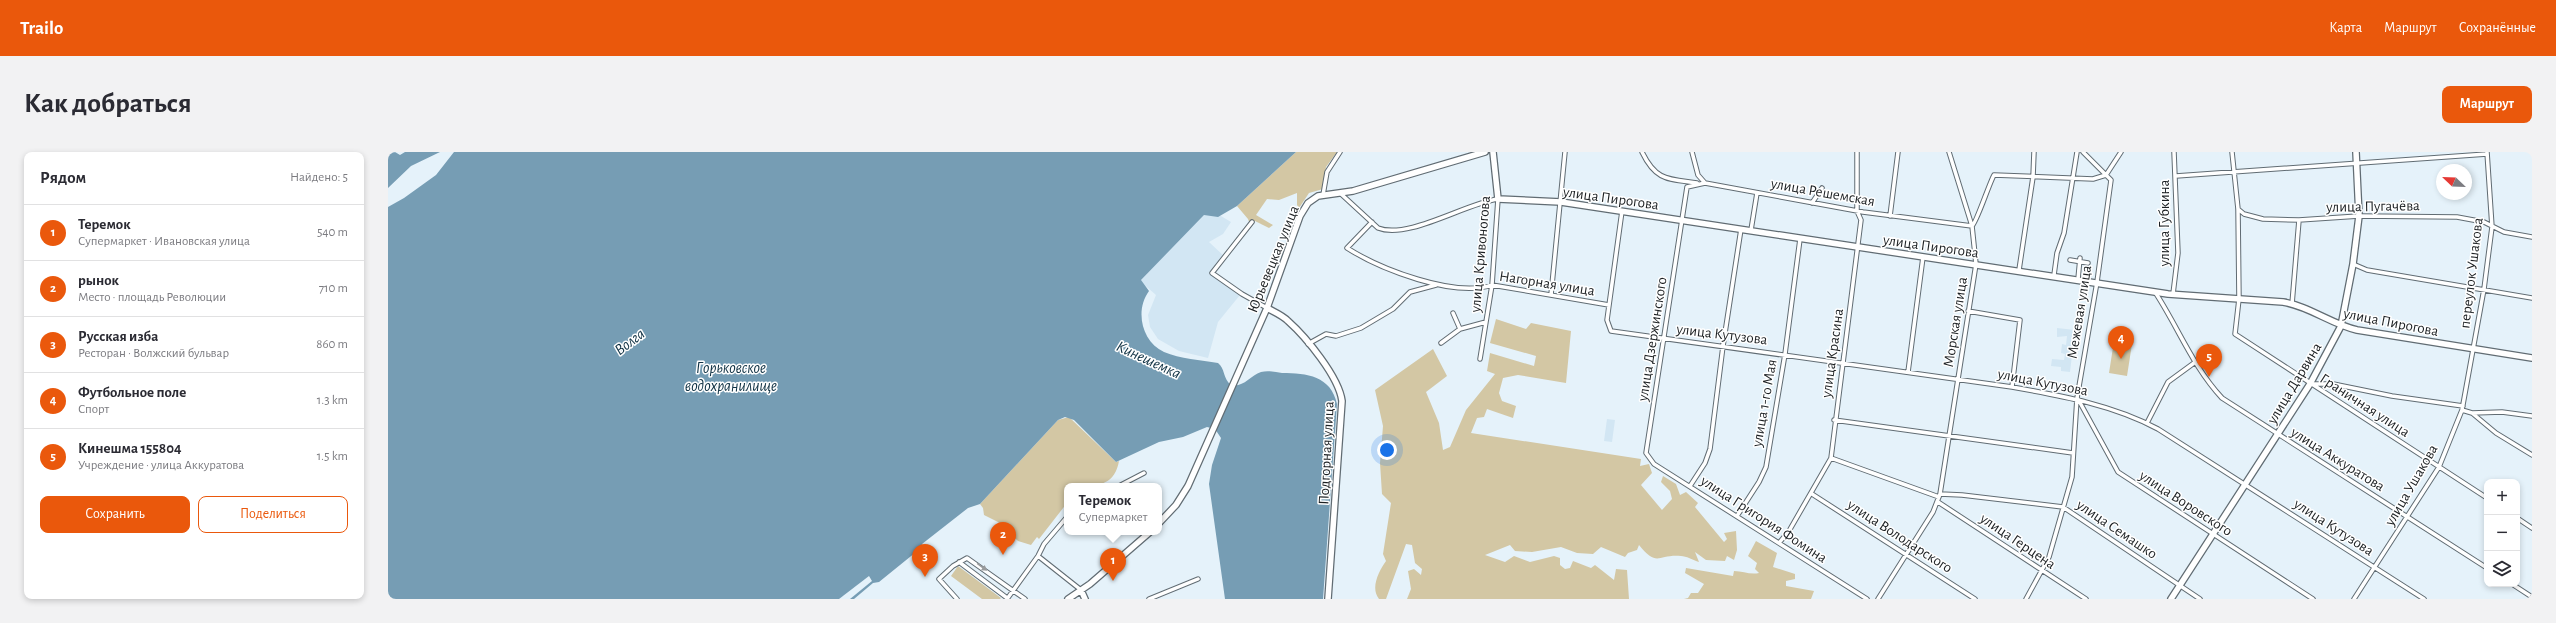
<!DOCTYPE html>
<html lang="ru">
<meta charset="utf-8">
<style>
:root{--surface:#fff;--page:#f2f2f3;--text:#2b2b33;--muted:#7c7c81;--line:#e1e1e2;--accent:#ea580c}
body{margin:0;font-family:"Alegreya Sans",sans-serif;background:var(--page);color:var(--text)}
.controls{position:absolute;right:12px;bottom:12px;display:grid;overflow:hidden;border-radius:8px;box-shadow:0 2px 6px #0003}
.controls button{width:36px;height:36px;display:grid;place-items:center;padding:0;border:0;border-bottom:1px solid var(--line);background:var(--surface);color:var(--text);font:20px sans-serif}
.compass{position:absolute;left:2048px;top:12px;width:36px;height:36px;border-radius:50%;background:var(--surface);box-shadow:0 2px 6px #0003;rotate:293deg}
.you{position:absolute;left:999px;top:298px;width:14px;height:14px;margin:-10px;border:3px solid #fff;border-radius:50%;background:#1a73e8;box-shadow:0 0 0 6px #1a73e833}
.badge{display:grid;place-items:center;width:26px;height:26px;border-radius:50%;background:var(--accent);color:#fff;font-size:13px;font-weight:700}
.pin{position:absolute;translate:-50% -33px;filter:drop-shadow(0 1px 2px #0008)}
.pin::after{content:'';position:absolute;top:21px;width:14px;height:12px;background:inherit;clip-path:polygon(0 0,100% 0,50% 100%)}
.popup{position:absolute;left:676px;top:331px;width:98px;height:52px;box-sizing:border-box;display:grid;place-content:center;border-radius:8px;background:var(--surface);filter:drop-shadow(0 1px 3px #0005);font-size:13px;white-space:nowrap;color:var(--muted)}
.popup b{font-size:15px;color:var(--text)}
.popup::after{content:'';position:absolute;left:50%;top:100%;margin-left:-8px;border:8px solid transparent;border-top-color:var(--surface)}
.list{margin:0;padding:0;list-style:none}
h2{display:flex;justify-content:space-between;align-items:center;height:52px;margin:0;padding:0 16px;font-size:17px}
h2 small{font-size:13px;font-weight:400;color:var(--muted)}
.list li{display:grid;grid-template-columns:26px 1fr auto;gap:12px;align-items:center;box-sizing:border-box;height:56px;padding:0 16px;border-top:1px solid var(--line)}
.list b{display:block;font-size:15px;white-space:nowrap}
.list p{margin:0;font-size:13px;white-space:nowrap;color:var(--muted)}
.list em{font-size:13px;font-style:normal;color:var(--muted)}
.actions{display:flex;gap:8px;padding:12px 16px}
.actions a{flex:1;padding:9px 0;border:1px solid var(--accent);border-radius:8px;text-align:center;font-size:14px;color:var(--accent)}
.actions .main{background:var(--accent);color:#fff}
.icon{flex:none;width:22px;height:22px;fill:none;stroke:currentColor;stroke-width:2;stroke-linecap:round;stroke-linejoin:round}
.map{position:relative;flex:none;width:2144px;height:447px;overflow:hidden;border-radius:8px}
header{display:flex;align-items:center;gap:24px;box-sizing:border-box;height:56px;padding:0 20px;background:var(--accent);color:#fff}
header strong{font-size:19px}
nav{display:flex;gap:22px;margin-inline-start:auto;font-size:14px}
.intro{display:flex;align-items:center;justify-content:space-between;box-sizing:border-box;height:96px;padding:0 24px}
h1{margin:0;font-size:28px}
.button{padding:10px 18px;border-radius:8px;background:var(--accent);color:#fff;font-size:14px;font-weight:700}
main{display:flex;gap:24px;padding:0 24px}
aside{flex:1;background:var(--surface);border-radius:8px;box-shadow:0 2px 6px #0003}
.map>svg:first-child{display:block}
.built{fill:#d2e6f3}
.green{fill:#d3c7a4}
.water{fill:#769db4}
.pier{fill:#e5f2fa}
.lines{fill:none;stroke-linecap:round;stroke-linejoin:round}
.street-casing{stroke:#616c73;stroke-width:5.5}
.secondary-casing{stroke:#616c73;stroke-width:8}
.street{stroke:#fff;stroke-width:3.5}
.secondary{stroke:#fff;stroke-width:5.5}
.oneway{fill:#999b9c}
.labels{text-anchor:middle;stroke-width:3;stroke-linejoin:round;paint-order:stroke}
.street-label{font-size:15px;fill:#1c2023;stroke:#fff}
.water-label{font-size:16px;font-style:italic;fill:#103244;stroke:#fff}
</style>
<header>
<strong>Trailo</strong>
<nav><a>Карта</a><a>Маршрут</a><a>Сохранённые</a></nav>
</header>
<div class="intro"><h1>Как добраться</h1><a class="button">Маршрут</a></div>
<main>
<aside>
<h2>Рядом<small>Найдено: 5</small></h2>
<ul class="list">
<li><span class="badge">1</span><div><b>Теремок</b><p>Супермаркет · Ивановская улица</p></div><em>540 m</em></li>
<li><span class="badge">2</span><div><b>рынок</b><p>Место · площадь Революции</p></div><em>710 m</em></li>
<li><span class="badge">3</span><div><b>Русская изба</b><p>Ресторан · Волжский бульвар</p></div><em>860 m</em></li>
<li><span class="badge">4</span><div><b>Футбольное поле</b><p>Спорт</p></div><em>1.3 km</em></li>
<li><span class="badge">5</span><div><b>Кинешма 155804</b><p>Учреждение · улица Аккуратова</p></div><em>1.5 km</em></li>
</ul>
<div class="actions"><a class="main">Сохранить</a><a>Поделиться</a></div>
</aside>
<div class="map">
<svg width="2144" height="447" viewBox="0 0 2144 447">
<rect width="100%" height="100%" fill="#e5f2fa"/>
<path class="built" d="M819 62 833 64 843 70 835 82 821 90 837 105 826 119V124L852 143 830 170 820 206 791 199 770 187 762 175 760 163 768 143 752 129 816 63Z
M1669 176 1687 178 1682 220 1673 219V215L1663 214 1664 207 1676 208 1677 202 1673 201 1674 192 1678 193 1679 184 1669 185Z
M1219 267 1227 268 1224 290 1216 289Z"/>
<path class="green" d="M908 0H949L938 15 935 37 921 41 911 56 909 53V41L891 48 879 47 868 63 885 73 881 76 867 69 863 75 860 67 849 54Z
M1108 167 1138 177 1143 171 1183 179 1178 231 1130 223 1115 226 1111 241 1114 249 1128 254 1125 266 1099 257 1096 265 1089 266 1083 281 1253 307 1252 314 1261 312 1264 321 1253 333 1274 358 1284 347 1282 339 1273 330 1275 324 1288 332 1292 343 1298 340 1310 351 1307 355 1336 390 1339 387 1336 381 1348 379 1349 398 1346 408 1339 404 1337 409 1318 408 1307 400 1311 410C1305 408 1298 404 1293 404 1269 402 1270 416 1251 393L1249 398 1240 401 1237 405 1213 395 1205 402 1189 401 1173 395 1144 400 1127 399 1122 393 1097 403 1117 410 1126 404 1142 410 1166 404 1172 406V413L1177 417 1182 416 1185 409 1203 416 1207 413 1226 428 1228 417 1239 418 1241 447H1019L1023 437 1020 419 1026 417 1033 423 1034 417 1027 411 1024 393 1018 392 998 447H991C982 436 991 419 998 409L995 402 1003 351 994 342 992 311 995 274 987 238 1045 197 1059 224 1038 240 1051 271 1055 298 1062 295 1078 258 1107 222 1099 219 1102 201 1146 214 1148 204 1102 191Z
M1726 189 1744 192 1739 224 1721 221Z
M681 265 728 310 731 309C726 338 702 334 679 334V351L651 387 649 385 643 393 630 389 610 370 596 363 595 356 592 352 670 268Z
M1368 389 1389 401 1385 415 1407 422V427L1398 429V434L1426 439 1423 447H1296L1300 446 1303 441H1310L1316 432 1297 421 1298 416 1345 424 1346 419C1355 419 1362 423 1371 421L1367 417 1369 411 1360 404Z
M570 414 613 446 612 447H594L563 424Z"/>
<path class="water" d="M0 0H7L12 3 17 0H52L23 14 0 36Z
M66 0H908L849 54 830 65 816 63 753 128 761 139C747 158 753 189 776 200 792 207 813 208 830 211 837 216 835 227 843 233 855 236 862 224 873 220 880 218 887 220 894 221 919 221 943 224 949 252L935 447H837L821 332 824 313 833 286 827 277 819 275 795 285 771 290 728 310 686 268 677 265 670 268 592 352 580 356 534 392 533 396 491 430 485 431 466 447H0V55L16 46 48 23Z"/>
<path class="pier" d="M481 424 484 429 462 447H451Z"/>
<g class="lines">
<g class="street-casing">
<path id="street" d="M1254 0C1268 29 1280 27 1309 31
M1304 0 1310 23 1317 31 1475 60 1584 74
M1844 0 1850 57 1851 147 1847 182 2099 346
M1788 24 2099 2
M1317 31 1299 35 1258 301 1266 312 1479 447
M952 41 990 76C1020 88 1078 51 1110 47L1104 133 1092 207
M935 43 939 20 952 0
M1424 51 1434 36
M1850 57 1856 62 1875 67 1911 68 1971 64 2069 65 2096 70 2116 80 2144 85
M1234 59 1219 168 1223 179 1624 235C1675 244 1725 253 1770 277L2036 447
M1502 64 1510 0
M864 70 824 121 854 142 879 156
M984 70 959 96C992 117 1066 146 1104 133L1221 153
M1584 74C1588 72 1601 32 1606 23L1705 27 1718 23 1733 0
M1363 78 1369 41
M1682 108 1700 111
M1965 112 1979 118 2144 146
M1631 118 1645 25 1646 0
M1666 123 1669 101 1676 81 1689 0
M1690 127 1692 106
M1767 140C1790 175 1805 215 1834 246L2099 416
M1785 142 1790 101 1786 0
M1163 143 1177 0
M1904 152 1911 68
M1580 159 1632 168 1624 235
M1065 161 1072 177
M1053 191 1072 177 1098 170
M920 192 938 182 948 184 973 176 1005 157 1022 140 1048 133
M1520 220 1535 105
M1924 232H1945L2004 244 2075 254
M1690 247 1730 320 1925 447
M2074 258 2084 261 2114 260 2144 264
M2084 261 2108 281 2144 303
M1446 268 1685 301
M1759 271 1780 230 1806 211
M1443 306 1551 345
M731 334 756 321
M1302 334 1317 311 1322 297 1335 194 1353 77
M1424 342 1587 447
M1552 342 1574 343 1675 355 1812 447
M1550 350 1698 447
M1349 364 1371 330 1378 315 1397 202 1412 87
M2129 366 2144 376
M1391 391 1401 379 1443 306 1473 68 1469 59V0
M650 404 693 438
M571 410 619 446
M2124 432 2144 445
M569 447 551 427 565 414 579 406 637 447
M619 447 650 404 656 392 679 365
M761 447 810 427
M1490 447 1545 360 1552 342 1588 112 1584 74 1561 0
M1638 447 1661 405 1684 325 1689 246 1709 130 1723 28 1695 0
M1966 447 2051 315 2074 258 2096 137 2104 75 2099 0"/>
</g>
<g class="secondary-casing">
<path id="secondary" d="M1105 0 1110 47 1173 50 1780 142 1895 150C1921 154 1943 172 1969 178L2144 206
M879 156C886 160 894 163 900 169 918 185 951 225 954 249L940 447
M771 371 788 353 800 334 879 156 912 64 920 51 930 44 965 39 1097 0
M693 438 697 447
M680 447 702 432 762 380
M1783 447 1922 232 1953 174 1965 112 1971 64 1968 0"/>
</g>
<use href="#street" class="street"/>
<use href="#secondary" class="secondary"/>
</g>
<defs><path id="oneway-solid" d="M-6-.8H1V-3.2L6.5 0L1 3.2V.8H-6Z"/></defs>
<use class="oneway" href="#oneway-solid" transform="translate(594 415) rotate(36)"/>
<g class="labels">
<g class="street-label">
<text transform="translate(1435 40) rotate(10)" y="5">улица Решемская</text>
<text transform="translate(1223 46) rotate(8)" y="5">улица Пирогова</text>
<text transform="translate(1985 54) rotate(-1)" y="5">улица Пугачёва</text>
<text transform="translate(1776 71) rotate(-90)" y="5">улица Губкина</text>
<text transform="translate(1543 94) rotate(8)" y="5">улица Пирогова</text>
<text transform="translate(1092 102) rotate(-85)" y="5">улица Кривоногова</text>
<text transform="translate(885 107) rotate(-68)" y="5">Юрьевецкая улица</text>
<text transform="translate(2083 121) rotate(-83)" y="5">переулок Ушакова</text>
<text transform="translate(1159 131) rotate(9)" y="5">Нагорная улица</text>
<text transform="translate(1691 160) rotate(-81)" y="5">Межевая улица</text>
<text transform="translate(1567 170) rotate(-81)" y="5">Морская улица</text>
<text transform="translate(2003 170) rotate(11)" y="5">улица Пирогова</text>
<text transform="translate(1334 182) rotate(7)" y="5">улица Кутузова</text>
<text transform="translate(1264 187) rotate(-81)" y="5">улица Дзержинского</text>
<text transform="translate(1444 201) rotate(-82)" y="5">улица Красина</text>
<text transform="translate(1655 230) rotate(11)" y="5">улица Кутузова</text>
<text transform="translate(1906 231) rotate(-59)" y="5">улица Дарвина</text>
<text transform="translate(1376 251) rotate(-80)" y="5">улица 1-го Мая</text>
<text transform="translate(1977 253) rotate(33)" y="5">Граничная улица</text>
<text transform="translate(938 301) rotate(-87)" y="5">Подгорная улица</text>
<text transform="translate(1950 307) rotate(32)" y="5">улица Аккуратова</text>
<text transform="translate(2023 333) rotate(-60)" y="5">улица Ушакова</text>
<text transform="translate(1798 351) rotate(33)" y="5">улица Воровского</text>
<text transform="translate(1376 367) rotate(33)" y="5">улица Григория Фомина</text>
<text transform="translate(1946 375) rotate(33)" y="5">улица Кутузова</text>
<text transform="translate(1729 377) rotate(34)" y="5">улица Семашко</text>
<text transform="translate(1512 384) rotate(33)" y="5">улица Володарского</text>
<text transform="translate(1630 389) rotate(34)" y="5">улица Герцена</text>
</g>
<g class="water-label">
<text transform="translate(241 189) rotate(-37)" y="6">Волга</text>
<text transform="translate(761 207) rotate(25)" y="6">Кинешемка</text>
<text x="343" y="221">Горьковское<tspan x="343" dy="18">водохранилище</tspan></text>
</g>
</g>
</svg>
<div class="controls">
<button>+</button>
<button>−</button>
<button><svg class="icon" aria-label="layers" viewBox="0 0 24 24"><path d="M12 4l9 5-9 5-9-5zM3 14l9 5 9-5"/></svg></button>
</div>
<svg class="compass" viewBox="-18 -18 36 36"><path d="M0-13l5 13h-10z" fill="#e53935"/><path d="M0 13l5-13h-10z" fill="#7c7c81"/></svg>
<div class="you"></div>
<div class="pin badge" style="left:725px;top:429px">1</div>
<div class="popup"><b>Теремок</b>Супермаркет</div>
<div class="pin badge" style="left:615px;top:403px">2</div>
<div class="pin badge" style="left:537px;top:425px">3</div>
<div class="pin badge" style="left:1733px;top:207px">4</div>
<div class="pin badge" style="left:1821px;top:225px">5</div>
</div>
</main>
